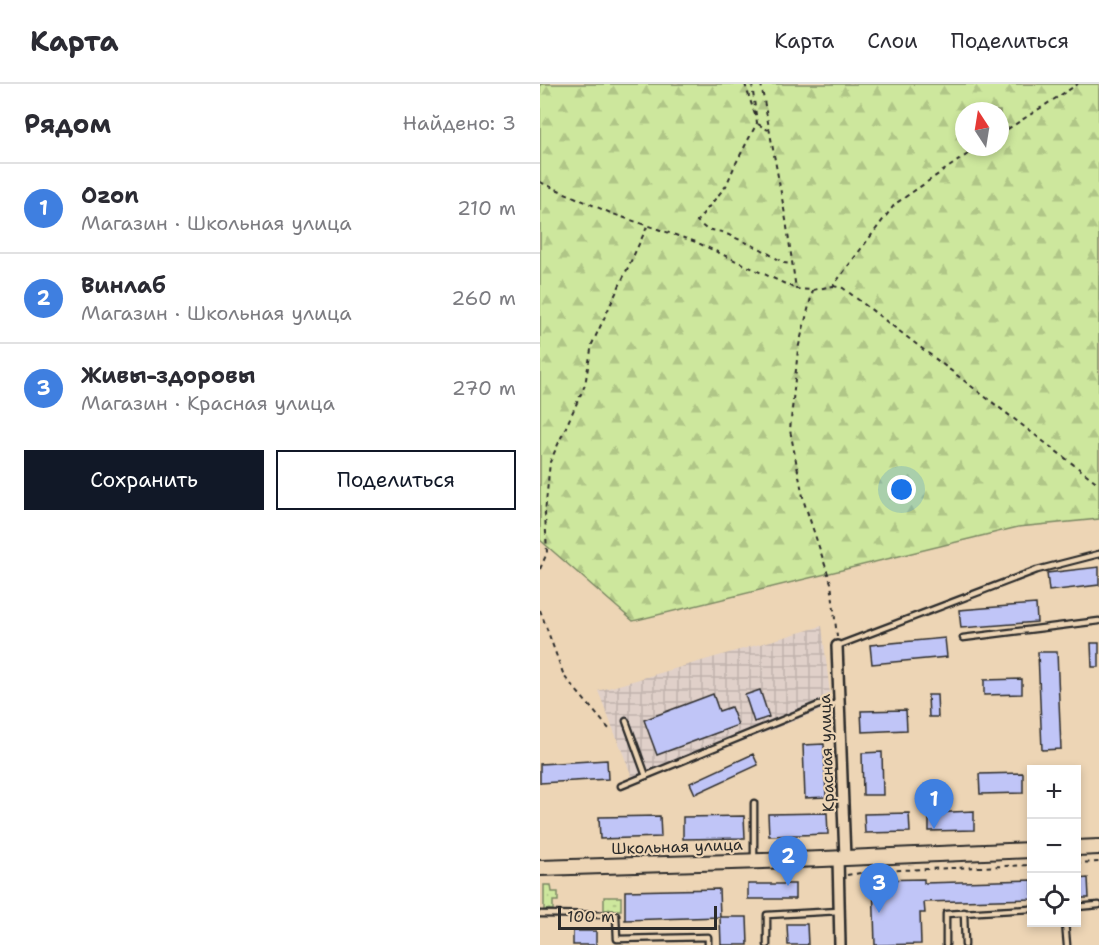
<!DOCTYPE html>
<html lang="ru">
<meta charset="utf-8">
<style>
:root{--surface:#fff;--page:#f7f7f7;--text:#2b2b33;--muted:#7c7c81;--line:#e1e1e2;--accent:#111827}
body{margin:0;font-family:"Shantell Sans",sans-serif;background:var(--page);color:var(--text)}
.controls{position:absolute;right:18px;bottom:18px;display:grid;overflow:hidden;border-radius:0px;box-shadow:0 3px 9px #0003}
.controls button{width:54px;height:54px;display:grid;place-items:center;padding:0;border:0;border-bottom:2px solid var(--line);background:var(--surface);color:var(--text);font:30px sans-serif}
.compass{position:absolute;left:415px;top:18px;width:54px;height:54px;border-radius:50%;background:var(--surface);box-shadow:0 3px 9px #0003;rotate:348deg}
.scale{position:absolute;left:18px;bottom:15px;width:159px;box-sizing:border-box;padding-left:6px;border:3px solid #2b2b2b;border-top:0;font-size:16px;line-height:21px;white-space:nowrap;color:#2b2b2b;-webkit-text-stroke:4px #edd5b5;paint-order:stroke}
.you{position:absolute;left:362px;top:406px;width:21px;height:21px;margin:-15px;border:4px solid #fff;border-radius:50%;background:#1a73e8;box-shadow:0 0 0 9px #1a73e833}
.badge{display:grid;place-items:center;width:39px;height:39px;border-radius:50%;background:var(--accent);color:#fff;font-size:20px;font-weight:700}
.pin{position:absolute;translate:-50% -50px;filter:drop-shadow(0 2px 3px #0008)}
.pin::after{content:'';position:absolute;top:32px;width:21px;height:18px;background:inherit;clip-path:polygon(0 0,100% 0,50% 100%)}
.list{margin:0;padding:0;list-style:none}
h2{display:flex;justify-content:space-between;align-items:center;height:78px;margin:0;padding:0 24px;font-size:26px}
h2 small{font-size:20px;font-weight:400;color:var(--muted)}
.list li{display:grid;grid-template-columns:39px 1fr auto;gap:18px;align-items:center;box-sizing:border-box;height:90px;padding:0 24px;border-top:2px solid var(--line)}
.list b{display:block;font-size:22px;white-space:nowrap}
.list p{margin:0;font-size:20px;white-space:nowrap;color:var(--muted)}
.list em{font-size:20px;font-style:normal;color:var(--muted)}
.actions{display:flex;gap:12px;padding:18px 24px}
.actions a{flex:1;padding:14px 0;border:2px solid var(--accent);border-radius:0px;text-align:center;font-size:21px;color:var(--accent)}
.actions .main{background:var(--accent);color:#fff}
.icon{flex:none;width:33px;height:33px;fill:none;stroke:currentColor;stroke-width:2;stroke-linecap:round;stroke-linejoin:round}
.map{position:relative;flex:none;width:559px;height:861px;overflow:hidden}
header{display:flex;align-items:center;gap:36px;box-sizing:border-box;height:84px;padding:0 30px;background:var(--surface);border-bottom:2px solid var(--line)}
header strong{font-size:28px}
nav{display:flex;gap:33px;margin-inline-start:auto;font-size:21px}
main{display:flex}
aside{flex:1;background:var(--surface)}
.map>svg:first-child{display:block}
.industrial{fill:url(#industrial-grid)}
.grass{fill:url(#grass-dots);stroke:#7c8964;stroke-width:1.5}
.forest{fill:url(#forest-firs);stroke:#7c8964;stroke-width:1.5;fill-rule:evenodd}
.building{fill:#c0c5f7;stroke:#2b2b2b;stroke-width:1.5}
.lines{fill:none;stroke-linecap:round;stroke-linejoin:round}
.lane-casing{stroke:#2b2b2b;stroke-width:9}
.street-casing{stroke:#2b2b2b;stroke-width:14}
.secondary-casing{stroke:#2b2b2b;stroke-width:18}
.path{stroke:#2b2b2b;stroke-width:2;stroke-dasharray:4.5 4.5;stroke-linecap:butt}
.lane{stroke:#edd5b5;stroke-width:4.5}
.street{stroke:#edd5b5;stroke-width:9}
.secondary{stroke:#edd5b5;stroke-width:14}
.labels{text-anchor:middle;stroke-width:4.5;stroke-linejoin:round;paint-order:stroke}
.street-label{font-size:16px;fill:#2b2b2b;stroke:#edd5b5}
</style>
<header>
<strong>Карта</strong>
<nav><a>Карта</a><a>Слои</a><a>Поделиться</a></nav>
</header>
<main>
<aside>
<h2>Рядом<small>Найдено: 3</small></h2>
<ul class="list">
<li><span class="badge" style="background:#3f7fe0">1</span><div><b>Ozon</b><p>Магазин · Школьная улица</p></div><em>210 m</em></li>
<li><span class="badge" style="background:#3f7fe0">2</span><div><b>Винлаб</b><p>Магазин · Школьная улица</p></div><em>260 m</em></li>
<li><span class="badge" style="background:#3f7fe0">3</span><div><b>Живы-здоровы</b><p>Магазин · Красная улица</p></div><em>270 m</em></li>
</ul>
<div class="actions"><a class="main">Сохранить</a><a>Поделиться</a></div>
</aside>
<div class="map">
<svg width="559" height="861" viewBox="0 0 559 861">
<defs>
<pattern id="industrial-grid" width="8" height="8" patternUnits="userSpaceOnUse" patternTransform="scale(1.5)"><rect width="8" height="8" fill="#e0d0c9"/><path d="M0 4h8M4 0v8" fill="none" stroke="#c0b3ad"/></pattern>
<pattern id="grass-dots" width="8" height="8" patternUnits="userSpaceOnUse" patternTransform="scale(1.5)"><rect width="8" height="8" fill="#cde79d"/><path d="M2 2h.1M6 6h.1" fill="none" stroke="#b0c687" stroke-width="1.8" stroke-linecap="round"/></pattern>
<pattern id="forest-firs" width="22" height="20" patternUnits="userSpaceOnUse" patternTransform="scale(1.5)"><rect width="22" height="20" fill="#cde79d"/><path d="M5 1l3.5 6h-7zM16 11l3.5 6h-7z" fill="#b0c687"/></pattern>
</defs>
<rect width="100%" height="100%" fill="#edd5b5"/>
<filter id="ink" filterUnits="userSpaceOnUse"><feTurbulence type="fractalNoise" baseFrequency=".0167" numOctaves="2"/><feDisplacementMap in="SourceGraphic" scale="12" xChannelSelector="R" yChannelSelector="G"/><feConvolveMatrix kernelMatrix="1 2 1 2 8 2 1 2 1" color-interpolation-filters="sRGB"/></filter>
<g filter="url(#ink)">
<path class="industrial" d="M282 542 291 618 284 625 95 700 58 607Z"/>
<path class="grass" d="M4 801H11L12 808H18V817H13V826H4Z
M64 813H81V826H64Z"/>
<path class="forest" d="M0 0H559V435L478 443 93 537 0 456ZM424 27H460V63H424Z"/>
<path class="building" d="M559 483V501L509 507 507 489Z
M496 520 497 538 421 544 419 526Z
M405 554 407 573 332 580 330 561Z
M551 559H559V583H552Z
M498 568H517L521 665 502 666Z
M482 595V610L444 611V596Z
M220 606 229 633 214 638 205 611Z
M173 610 179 627 191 623 198 641 117 671 104 636Z
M388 611H397L398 633H389Z
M366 626 367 646 322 648 321 627Z
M284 660 286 713 265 714 263 661Z
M342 668 343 711H323L322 669Z
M213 670 218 681 155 710 150 699Z
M67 676 68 695 0 699V680Z
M483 689V709L440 710 439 690Z
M434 727V746L389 747V729Z
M287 729 288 750 229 752 228 730Z
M369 729 370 748 325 749 324 730Z
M120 732 121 753 60 755 59 733Z
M204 732 205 754 143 755V733Z
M548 794 549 814H537V795Z
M384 795V799L492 796V815L384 818 385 829H380L381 860 335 861 333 796Z
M208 800H255V815H208Z
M179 805 180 833 85 836V807Z
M180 833H207L208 861H181Z
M247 840H267L268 861H248Z
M33 847H56V861H33Z"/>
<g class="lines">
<g class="lane-casing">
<path id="lane" d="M423 554 559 537
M297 562 497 486 559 470
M86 637 106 692
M81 702 279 621 299 620
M214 719V776
M536 823 559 821
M424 828 425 861
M0 830 76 831 77 855 168 853V861
M525 838 527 861
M227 861V831L299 827
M406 861V830L491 825"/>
</g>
<g class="street-casing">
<path id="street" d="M297 562 305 774
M298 774 300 861"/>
</g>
<g class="secondary-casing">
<path id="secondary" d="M536 764 559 763
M0 784 283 775 491 766"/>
</g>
<path class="path" d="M205 0 216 34
M212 0 217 39 195 81 186 102 157 137 166 145 182 148 221 165 244 179 253 180
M221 0 246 136 256 205 273 206 258 265 250 346 264 418 291 499 297 553
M218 40 228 46
M460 50 538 0
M0 98 73 130 156 158 256 205
M293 202 303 204 559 400
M273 206 293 202 355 120 438 63
M0 485 7 469 5 429 10 378 45 301 52 260 107 143
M0 526 24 592 70 646
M536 779 559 778
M321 790 335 787 491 781
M307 791 321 789"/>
<use href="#lane" class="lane"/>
<use href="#street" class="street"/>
<use href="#secondary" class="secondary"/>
</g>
</g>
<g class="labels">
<g class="street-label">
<text transform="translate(286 669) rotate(-92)" y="6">Красная улица</text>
<text transform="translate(137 762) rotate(-2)" y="6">Школьная улица</text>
</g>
</g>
</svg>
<div class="controls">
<button>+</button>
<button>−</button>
<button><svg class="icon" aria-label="locate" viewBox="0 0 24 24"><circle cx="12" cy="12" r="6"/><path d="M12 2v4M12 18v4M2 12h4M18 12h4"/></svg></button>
</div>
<svg class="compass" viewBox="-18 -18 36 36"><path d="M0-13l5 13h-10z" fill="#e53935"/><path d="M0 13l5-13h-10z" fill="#7c7c81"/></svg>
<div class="scale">100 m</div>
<div class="you"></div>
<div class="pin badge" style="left:394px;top:745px;background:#3f7fe0">1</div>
<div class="pin badge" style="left:248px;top:802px;background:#3f7fe0">2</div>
<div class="pin badge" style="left:339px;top:829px;background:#3f7fe0">3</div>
</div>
</main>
